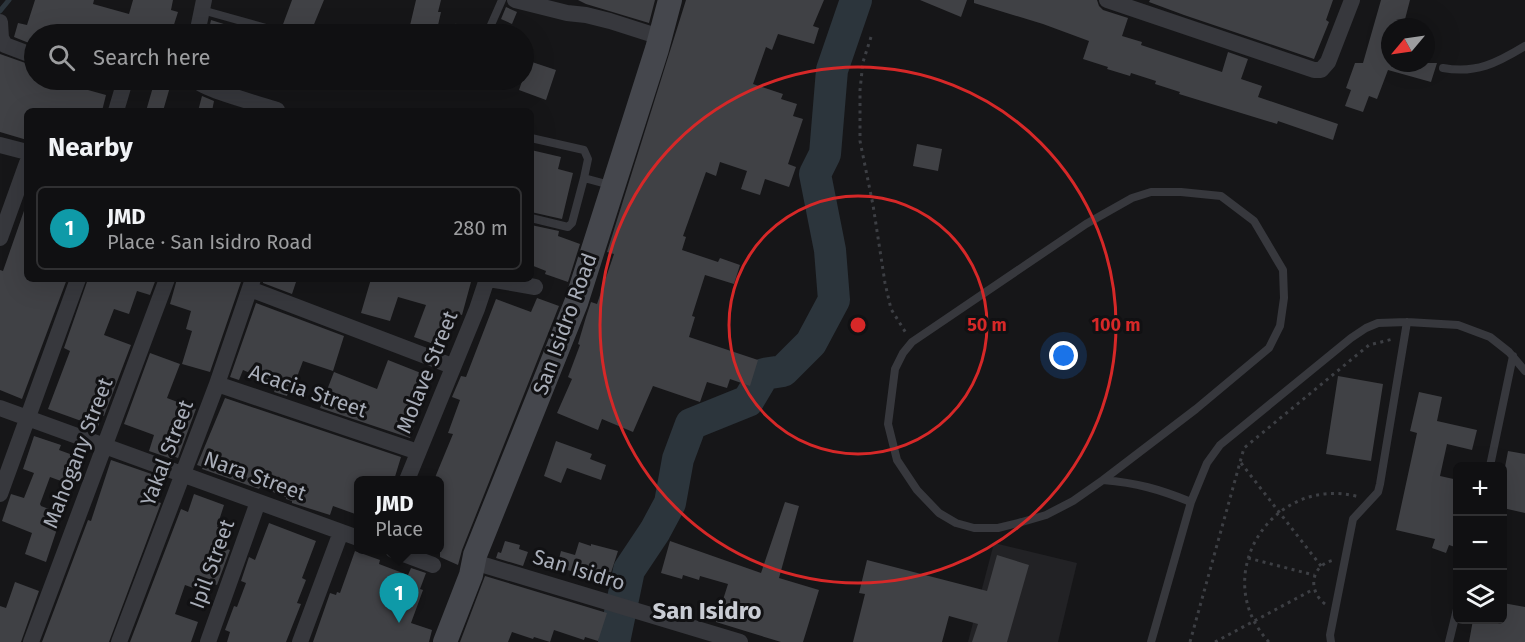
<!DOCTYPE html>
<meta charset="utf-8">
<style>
:root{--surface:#101012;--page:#1e1e20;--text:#f1f3f6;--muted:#9c9d9f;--line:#303032;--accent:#8c9099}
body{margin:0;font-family:"Fira Sans",sans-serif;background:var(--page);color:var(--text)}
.controls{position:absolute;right:18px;bottom:18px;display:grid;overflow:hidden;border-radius:9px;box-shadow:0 6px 24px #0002}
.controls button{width:54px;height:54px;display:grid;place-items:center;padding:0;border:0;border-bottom:2px solid var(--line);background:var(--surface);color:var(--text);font:30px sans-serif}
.compass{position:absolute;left:1381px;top:18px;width:54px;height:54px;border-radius:50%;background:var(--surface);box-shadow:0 6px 24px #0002;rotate:241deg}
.you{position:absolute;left:1064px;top:356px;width:21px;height:21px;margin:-15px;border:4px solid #fff;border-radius:50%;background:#1a73e8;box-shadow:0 0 0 9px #1a73e833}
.badge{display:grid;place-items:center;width:39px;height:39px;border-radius:50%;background:var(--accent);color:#fff;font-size:20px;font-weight:700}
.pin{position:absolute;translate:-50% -50px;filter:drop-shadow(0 2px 3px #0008)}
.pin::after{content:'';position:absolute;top:32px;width:21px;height:18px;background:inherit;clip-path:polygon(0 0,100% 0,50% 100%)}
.popup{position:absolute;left:354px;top:476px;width:90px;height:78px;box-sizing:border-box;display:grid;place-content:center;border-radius:9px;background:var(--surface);filter:drop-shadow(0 2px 4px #0005);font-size:20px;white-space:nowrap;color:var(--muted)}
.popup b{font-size:22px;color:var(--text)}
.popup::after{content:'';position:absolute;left:50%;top:100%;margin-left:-12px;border:12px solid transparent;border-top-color:var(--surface)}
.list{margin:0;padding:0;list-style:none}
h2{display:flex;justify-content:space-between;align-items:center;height:78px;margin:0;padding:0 24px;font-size:26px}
h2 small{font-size:20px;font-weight:400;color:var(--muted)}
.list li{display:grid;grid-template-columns:39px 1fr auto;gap:18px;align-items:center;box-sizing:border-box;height:84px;margin:0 12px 12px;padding:0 12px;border:2px solid var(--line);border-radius:9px}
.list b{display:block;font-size:22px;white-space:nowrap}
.list p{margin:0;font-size:20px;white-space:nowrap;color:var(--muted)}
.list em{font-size:20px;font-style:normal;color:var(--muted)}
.icon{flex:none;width:33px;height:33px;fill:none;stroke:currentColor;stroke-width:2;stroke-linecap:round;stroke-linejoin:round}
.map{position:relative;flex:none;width:1525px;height:642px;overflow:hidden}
.search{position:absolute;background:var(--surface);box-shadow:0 6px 24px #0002;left:24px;top:24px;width:510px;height:66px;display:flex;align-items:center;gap:15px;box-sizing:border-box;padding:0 21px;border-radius:33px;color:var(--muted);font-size:22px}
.panel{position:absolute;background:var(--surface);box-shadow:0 6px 24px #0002;left:24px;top:108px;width:510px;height:174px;border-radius:9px}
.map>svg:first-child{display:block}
.built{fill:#222225}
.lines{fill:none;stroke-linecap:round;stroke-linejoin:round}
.stream{stroke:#2c353c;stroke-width:5}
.river{stroke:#2c353c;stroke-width:32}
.building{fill:#404145}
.path{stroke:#3d3f44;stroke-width:3;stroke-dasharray:3 4.5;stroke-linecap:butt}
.lane{stroke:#37383d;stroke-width:8}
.street{stroke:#37383d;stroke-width:16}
.secondary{stroke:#45474d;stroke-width:24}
.ring{fill:none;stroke:#d62828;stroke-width:3}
.labels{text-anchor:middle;stroke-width:6;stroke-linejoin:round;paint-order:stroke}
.street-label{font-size:21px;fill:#a8adb8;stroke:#111113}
.quarter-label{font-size:24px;font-weight:bold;fill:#c9ccd4;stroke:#111113}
.centre{fill:#d62828;stroke:#111113;stroke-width:3}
.ring-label{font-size:18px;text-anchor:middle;font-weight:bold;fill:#d62828;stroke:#111113;stroke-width:6;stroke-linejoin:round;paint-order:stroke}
</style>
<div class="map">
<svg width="1525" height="642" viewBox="0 0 1525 642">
<rect width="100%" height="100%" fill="#161618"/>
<path class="built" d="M994 543 1077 563 1058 642H968Z"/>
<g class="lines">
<path class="stream" d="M0 11 9 0"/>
<path class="river" d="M614 642 629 570 655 531 670 503 678 459 691 424 748 401 764 374 783 371 811 343 834 300 830 250 815 174 825 154 832 70 856 0"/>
</g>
<path class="building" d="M35 0H94L93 4 129 14 133 0H173L171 10 178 12 171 34H124L111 31 110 34H34V45L14 37 18 23 27 25Z
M292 0H324L310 34H282V27Z
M416 0H441L438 12H441L436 34H408Z
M578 0H655L649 23 586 4Z
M686 0H824L813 26 819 28 814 44 778 34 772 50 766 47 753 84 783 94 781 99 797 104 793 116 803 119 788 164 796 167 789 187 765 179 760 195 741 189 747 171 720 162 716 176 706 172 683 236 686 237 682 250 718 262 720 258 740 265 734 284 705 275 692 316 695 317 689 337 758 360 750 386 730 379 727 388 707 382 700 402 653 386 633 432 602 419 598 430 557 413 572 379 568 377 580 345 578 344 586 317 591 302 597 304 614 254 607 252Z
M920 0H967L961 17Z
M974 0H1097L1099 6 1103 10 1128 18 1122 36 1142 42 1141 45 1222 72 1228 52 1248 59 1241 79 1262 86 1258 97 1338 124 1333 140 1278 121 1277 124 1179 94 1180 92 1155 84 1156 81 1131 73 1130 76 1107 69 1108 67 1083 59 1089 41 1043 24 974 3Z
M1150 0H1333L1326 20 1329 22 1314 59 1184 15 1149 2Z
M1381 0H1410L1403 27H1390V63H1437L1431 82 1388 70 1377 99 1369 96 1363 112 1345 106 1351 90 1346 88 1355 63H1363Z
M506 7 517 12 512 24 501 19Z
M211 20 246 31 245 34H208Z
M0 54 34 66V80H49L74 86 75 80H91L88 90 106 95 102 111H27V140L0 132Z
M529 61 556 70 546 100 519 90Z
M155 80H172L163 111H146Z
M202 96 214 101 212 111H198Z
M917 144 942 149 938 171 913 166Z
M531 150 561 157 558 169 573 173 562 219 531 212Z
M25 208 27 209V279H67L22 399 0 390V270L3 271Z
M531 225 559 231 558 236 580 244 568 282 545 274 546 271 531 265Z
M88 279H156L150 295 137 291 129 314 114 309 104 335 131 345 104 416 102 415 98 427 48 409 70 351 64 348Z
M177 279H242L210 372 182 364 192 331 186 329 191 311 170 304Z
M263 279H297L292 294 263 283Z
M371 279H461L471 282 462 315 455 313 442 347 414 337 426 305 398 297 390 321 361 313Z
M537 298 559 306 462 550 458 565 440 557V480H434L453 434 448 433 460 400 452 397 461 376 466 377 496 299 531 312Z
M256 303 344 336 333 371 303 361 292 390 289 389 287 396 274 392 277 385 243 370 239 380 230 377Z
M150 353 180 364 167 398 196 409 178 458 173 456 172 459 149 451 154 435 124 424Z
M388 360 431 377 410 438 320 408 334 372 377 389Z
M1338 376 1383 384 1371 461 1326 454Z
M1419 392 1442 397 1437 421 1477 430 1472 450 1447 444 1440 476 1458 480V548L1449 545 1446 553 1432 548 1435 539 1396 530 1417 433 1410 431Z
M225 398 401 457 394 480H358V515L333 506 330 515 292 503V501L286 499V497L260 487 259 489 202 469 203 467 197 465Z
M34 436 61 445 59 450 81 458 72 485 50 477 40 504 41 506 62 514 46 562 25 554 32 533 2 521 11 494 24 498 34 473 23 469Z
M556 441 592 454 590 459 606 465 601 480 567 468 561 483 544 476Z
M1508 451 1525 454V513L1503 508V478Z
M111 460 166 479 158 502 161 503 109 642H42L88 520 91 521Z
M194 494 224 505 217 527 222 528 216 545 230 550 217 585 199 579 196 589 185 585 175 614 198 622 191 642H130L181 509 188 512Z
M785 502 799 506 779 578 819 590 803 642H781L716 622 728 584 700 576 699 580 683 575 682 579 661 573 670 541 761 573Z
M269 523 316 541 302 578 306 580 297 603 301 604 286 642H227L230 632 225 630 234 606 237 607 246 583 241 581 249 557 255 560Z
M505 541 520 545 519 549 528 552 523 566 496 558 498 552 501 553Z
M579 542 591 546V544L618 551 608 582 557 567 561 551 575 555Z
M355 551 380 560 379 564 408 575 411 568 426 573 420 589 423 590 411 623 432 630 429 642H313L330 593 336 595 337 592 340 593Z
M997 555 1029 565 1007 642H972L978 624 949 616 942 642H853L865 594 859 593 867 560 987 591Z
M485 576 607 613 598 641 585 637 584 640 554 630 550 642 534 637 533 639 512 632 508 642H460Z
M15 582 39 591 21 642H0V606L6 608Z
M1503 603 1525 607V642H1469L1473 620H1503Z"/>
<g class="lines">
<path class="path" d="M871 37 863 62 860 90V141L873 205 885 283 891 309 906 333
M1241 463 1321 566
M1248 558 1314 575
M1325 604C1307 590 1311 565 1334 560
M1190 642 1244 448 1369 345 1393 339
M1215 642 1314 589
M1269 642C1207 576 1273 473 1359 497"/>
<path class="lane" d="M202 10 277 31
M456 28 465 34
M487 34 502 0
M1443 68C1476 74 1497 63 1525 46
M531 138 584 150 588 159 584 178
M531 218 568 227 572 223 584 178 610 185
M1490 466 1513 356
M1103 480 1196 409 1269 348 1280 326 1284 298 1283 270 1254 221 1221 196 1181 192H1151L1132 198 1086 224 912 342 903 353 895 369 888 424 897 460 917 490 939 513 956 523 974 528H998L1022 522 1046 515 1073 501 1103 480C1137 483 1159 489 1191 502
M1151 642 1191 502 1207 463 1220 445 1351 338 1366 328 1378 323 1407 322 1458 325 1490 337 1509 352 1525 371
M1331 642 1330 635 1353 519 1378 492 1380 484 1407 322
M1449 642 1458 605"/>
<path class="street" d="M515 0 567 13 586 15 610 21 660 37
M1107 0 1314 70H1321L1328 62 1352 0
M0 22 1 38 5 45 34 56
M197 34 204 0
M196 80C207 91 260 104 277 110
M116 111 124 84
M0 145 27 152
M0 238 27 163
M489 279 535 287
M250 289 452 366
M217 384 418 452
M0 408 358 538
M407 480 477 309 487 279
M0 494 78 279
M393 550 433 565
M474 562 740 642
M31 642 167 279
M119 642 217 384 253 279
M208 642 258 502
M300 642 341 532"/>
<path class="secondary" d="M445 642 471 575 475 555 576 303 657 49 670 0"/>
</g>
<g class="ring">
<circle cx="858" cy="325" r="129"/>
<circle cx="858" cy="325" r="258"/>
</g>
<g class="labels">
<g class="street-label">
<text transform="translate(565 324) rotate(-70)" y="7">San Isidro Road</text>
<text transform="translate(427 372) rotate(-68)" y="7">Molave Street</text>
<text transform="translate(308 391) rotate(19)" y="7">Acacia Street</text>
<text transform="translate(78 453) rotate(-69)" y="7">Mahogany Street</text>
<text transform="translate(167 453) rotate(-69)" y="7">Yakal Street</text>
<text transform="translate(255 476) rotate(20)" y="7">Nara Street</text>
<text transform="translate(212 564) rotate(-70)" y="7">Ipil Street</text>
<text transform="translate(579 570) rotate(17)" y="7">San Isidro</text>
</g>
<g class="quarter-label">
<text x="707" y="619">San Isidro</text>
</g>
</g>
<circle cx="858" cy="325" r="9" class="centre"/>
<g class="ring-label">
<text x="987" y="331">50 m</text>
<text x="1116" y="331">100 m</text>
</g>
</svg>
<div class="controls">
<button>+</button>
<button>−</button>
<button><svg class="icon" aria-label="layers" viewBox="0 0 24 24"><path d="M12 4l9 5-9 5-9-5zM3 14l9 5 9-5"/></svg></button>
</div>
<svg class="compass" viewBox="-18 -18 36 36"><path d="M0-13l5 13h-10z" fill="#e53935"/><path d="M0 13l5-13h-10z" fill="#9c9d9f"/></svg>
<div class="you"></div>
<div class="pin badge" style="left:399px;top:623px;background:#0f9aa8">1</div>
<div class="popup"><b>JMD</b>Place</div>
<div class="search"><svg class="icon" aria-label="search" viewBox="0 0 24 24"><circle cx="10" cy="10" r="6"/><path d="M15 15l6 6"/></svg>Search here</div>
<section class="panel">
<h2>Nearby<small></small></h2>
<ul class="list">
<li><span class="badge" style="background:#0f9aa8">1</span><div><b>JMD</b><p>Place · San Isidro Road</p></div><em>280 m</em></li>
</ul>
</section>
</div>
